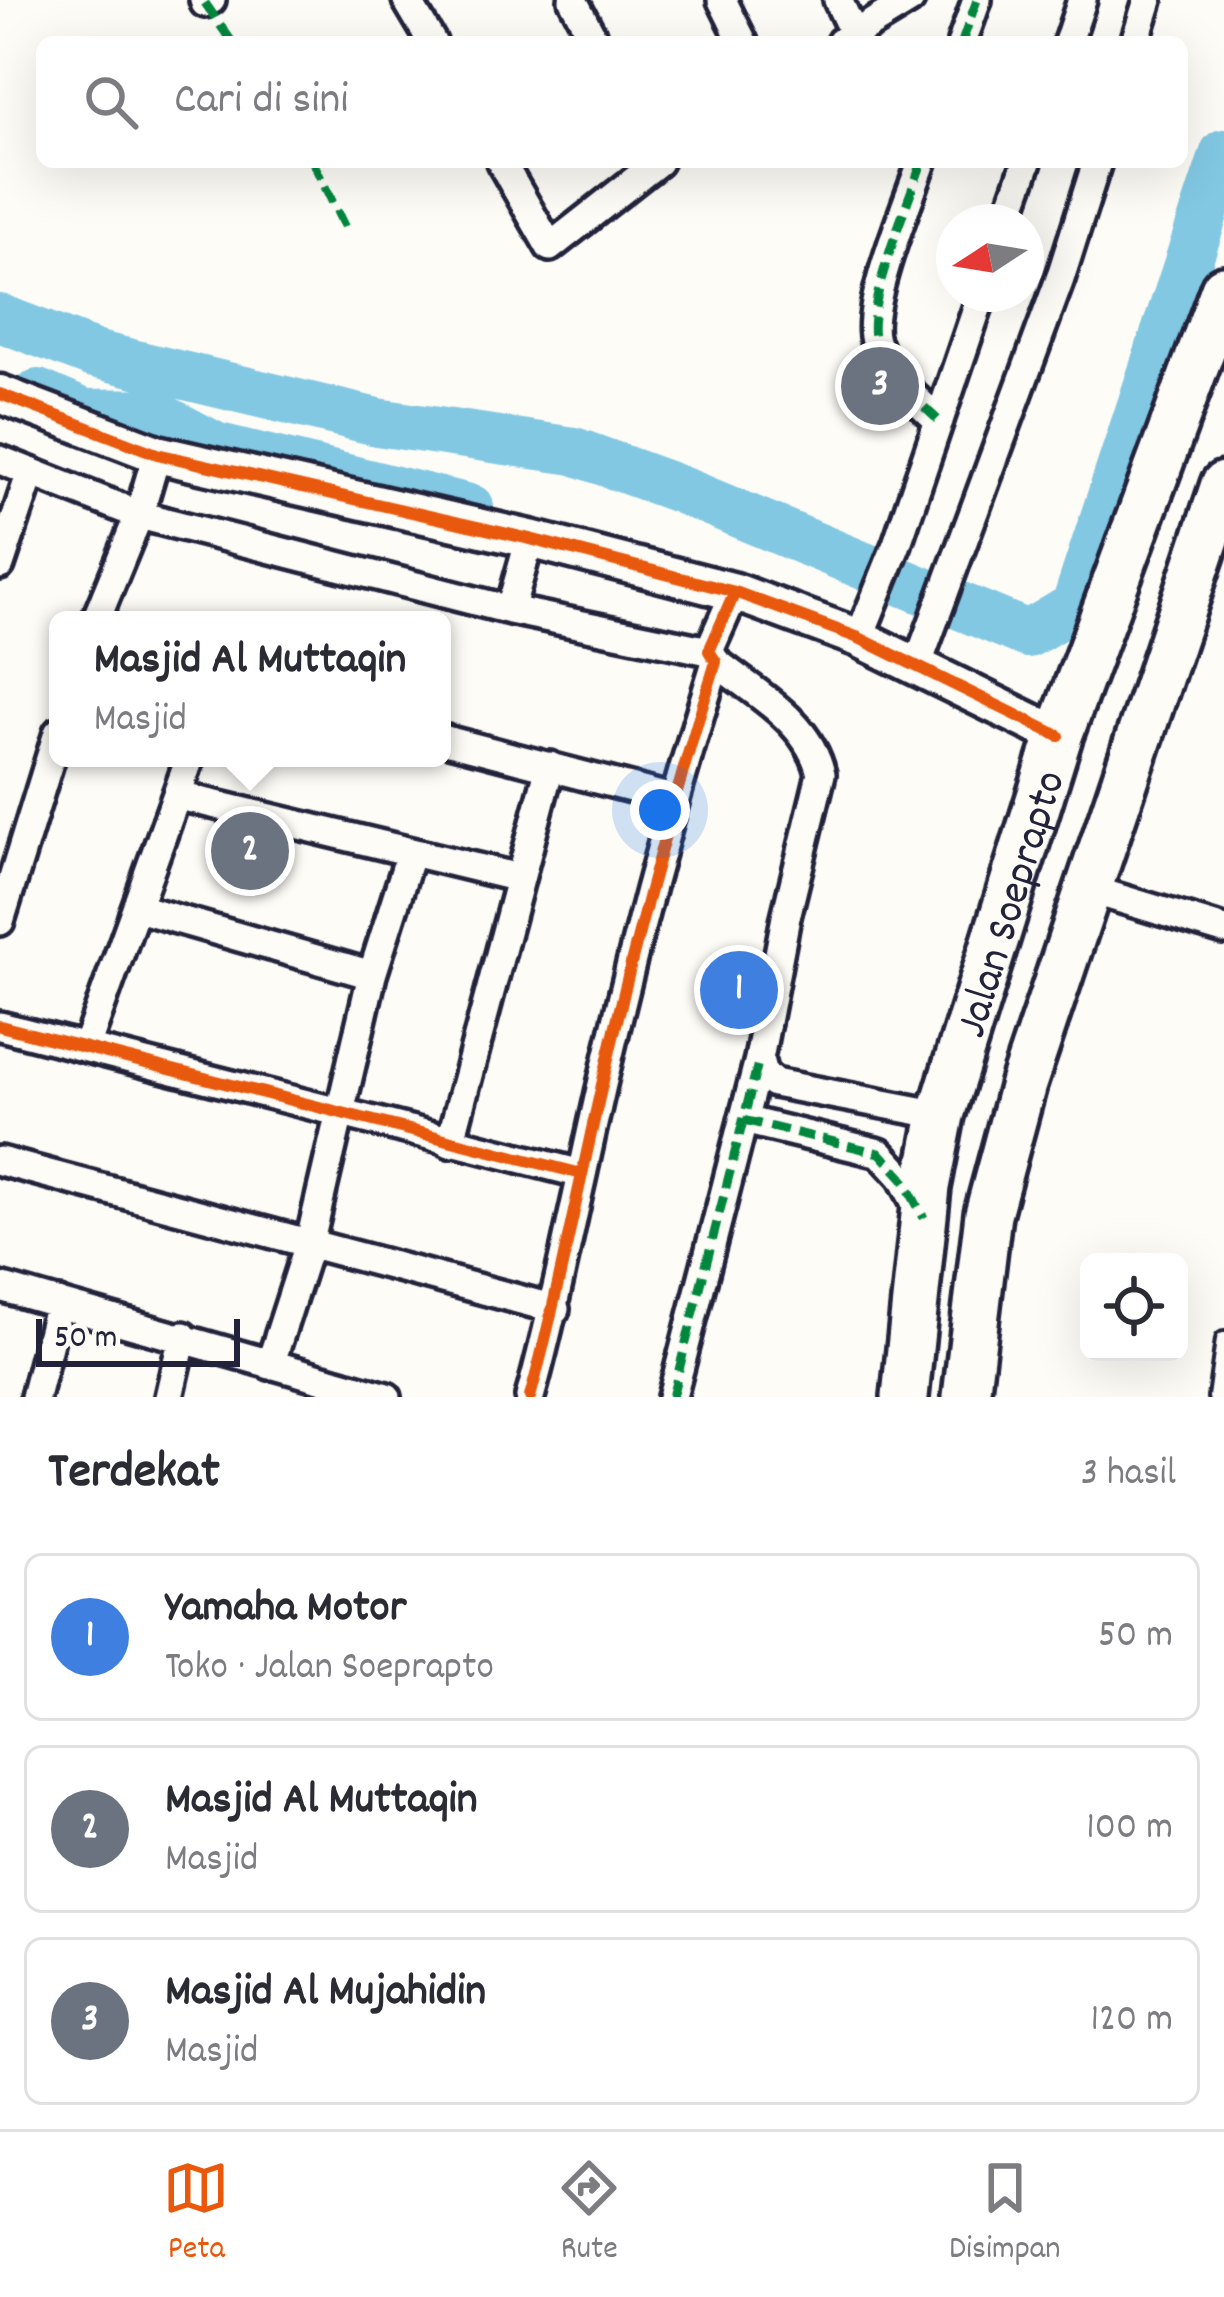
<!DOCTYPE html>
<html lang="id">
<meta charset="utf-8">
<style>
:root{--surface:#fff;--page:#f2f2f3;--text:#2b2b33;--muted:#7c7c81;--line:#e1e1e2;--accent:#ea580c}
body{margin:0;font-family:Dekko,sans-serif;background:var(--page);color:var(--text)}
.controls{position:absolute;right:36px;bottom:36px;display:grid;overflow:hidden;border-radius:18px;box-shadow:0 12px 48px #0002}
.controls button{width:108px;height:108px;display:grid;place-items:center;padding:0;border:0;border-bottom:3px solid var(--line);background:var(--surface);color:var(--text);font:60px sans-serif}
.compass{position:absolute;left:936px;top:204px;width:108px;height:108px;border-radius:50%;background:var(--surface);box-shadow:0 12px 48px #0002;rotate:258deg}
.scale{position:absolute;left:36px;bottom:30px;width:204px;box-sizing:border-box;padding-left:12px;border:6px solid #22223b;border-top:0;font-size:33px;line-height:42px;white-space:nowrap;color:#22223b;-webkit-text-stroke:9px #fdfcf7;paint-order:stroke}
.you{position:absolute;left:660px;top:810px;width:42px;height:42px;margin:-30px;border:9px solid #fff;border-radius:50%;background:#1a73e8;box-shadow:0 0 0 18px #1a73e833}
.badge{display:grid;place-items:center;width:78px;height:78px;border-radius:50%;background:var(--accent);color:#fff;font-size:39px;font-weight:700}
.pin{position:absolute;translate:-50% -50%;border:6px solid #fff;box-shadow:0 3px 12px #0006}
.popup{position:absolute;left:49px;top:611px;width:402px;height:156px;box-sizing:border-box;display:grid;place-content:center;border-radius:18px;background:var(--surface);filter:drop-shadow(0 3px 9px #0005);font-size:39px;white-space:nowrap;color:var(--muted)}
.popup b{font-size:45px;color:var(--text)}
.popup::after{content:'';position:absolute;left:50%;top:100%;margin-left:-24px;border:24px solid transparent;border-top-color:var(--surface)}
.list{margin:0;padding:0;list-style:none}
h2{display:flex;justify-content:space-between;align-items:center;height:156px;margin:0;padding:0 48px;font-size:51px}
h2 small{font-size:39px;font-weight:400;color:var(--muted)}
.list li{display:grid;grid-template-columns:78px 1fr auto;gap:36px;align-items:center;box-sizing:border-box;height:168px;margin:0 24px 24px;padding:0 24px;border:3px solid var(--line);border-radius:18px}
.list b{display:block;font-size:45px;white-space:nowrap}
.list p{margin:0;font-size:39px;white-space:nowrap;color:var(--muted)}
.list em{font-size:39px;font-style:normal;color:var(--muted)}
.icon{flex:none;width:66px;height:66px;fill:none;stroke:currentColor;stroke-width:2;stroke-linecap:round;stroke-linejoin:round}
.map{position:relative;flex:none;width:1224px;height:1397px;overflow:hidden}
.search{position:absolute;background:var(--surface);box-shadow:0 12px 48px #0002;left:36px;right:36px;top:36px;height:132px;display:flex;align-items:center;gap:30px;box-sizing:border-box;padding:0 42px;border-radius:18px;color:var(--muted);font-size:45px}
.sheet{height:732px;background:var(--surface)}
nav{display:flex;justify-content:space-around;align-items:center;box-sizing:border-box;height:168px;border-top:3px solid var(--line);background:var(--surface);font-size:33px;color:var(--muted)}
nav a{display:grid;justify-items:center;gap:6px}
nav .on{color:var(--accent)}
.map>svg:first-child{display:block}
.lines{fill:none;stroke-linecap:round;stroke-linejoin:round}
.river{stroke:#82c8e3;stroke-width:48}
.service-casing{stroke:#22223b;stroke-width:22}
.minor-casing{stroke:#22223b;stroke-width:36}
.tertiary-casing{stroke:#22223b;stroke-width:45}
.trunk-casing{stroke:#22223b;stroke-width:54}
.service{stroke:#fdfcf7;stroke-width:14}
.minor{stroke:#fdfcf7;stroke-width:27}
.tertiary{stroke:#fdfcf7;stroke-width:36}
.trunk{stroke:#fdfcf7;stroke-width:45}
.quiet{stroke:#00873e;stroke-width:9;stroke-dasharray:18 9;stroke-linecap:butt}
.cycleway-casing{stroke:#fdfcf7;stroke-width:20}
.cycleway{stroke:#e8590c;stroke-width:12}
.labels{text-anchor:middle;stroke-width:12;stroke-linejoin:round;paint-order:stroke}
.street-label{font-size:45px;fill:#22223b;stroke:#fdfcf7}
</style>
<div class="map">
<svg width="1224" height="1397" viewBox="0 0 1224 1397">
<rect width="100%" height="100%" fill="#fdfcf7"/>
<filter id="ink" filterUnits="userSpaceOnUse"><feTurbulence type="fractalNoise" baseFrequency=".00833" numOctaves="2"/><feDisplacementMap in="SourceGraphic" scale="24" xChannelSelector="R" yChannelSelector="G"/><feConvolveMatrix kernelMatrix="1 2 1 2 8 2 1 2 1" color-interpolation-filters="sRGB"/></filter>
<g filter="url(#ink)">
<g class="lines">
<path class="river" d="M0 318 94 354 377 422 574 451 681 490 1028 634 1075 606 1224 153
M38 393 85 413 151 412 215 446 470 508"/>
<g class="service-casing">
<path id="service" d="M1216 1397 1224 1340"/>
</g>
<g class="minor-casing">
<path id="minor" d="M204 0 205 3 211 0
M407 0 432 42
M573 0 595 42
M722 0 743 42
M838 0 853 32
M841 42 910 0
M962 42 977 0
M1068 42 1082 0
M1135 42 1148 0
M501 162 550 247 658 162
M922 162C909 200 864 306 875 341 885 372 916 399 939 421
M1006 222 1027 162
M0 460 139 515 510 610 709 651
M0 565 31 472
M510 610 530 539
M96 620 139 515 157 454
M859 638 897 544 982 294
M716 662C757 695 809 721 821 774L786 917 759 1059 763 1074 774 1083 941 1115
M917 666 1060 279 1097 162
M442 739 673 799
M179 796 519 878
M1085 888 1224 930
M138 908 372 975
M0 921 58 733
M0 1026 582 1174
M86 1047 190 758
M743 1120 880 1153 902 1177 920 1211
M450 1143 550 766
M0 1161 555 1309
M0 1287 387 1397
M270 1365 310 1241 372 975 411 852
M35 1397 59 1303
M169 1397 183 1336
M530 1397C551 1323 565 1250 582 1175 619 1002 663 830 716 662L709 651 735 592
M672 1397 759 1059"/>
</g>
<g class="tertiary-casing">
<path id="tertiary" d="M0 394 157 454 530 539 735 592 859 638 1059 736"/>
</g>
<g class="trunk-casing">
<g id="trunk">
<path id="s1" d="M905 1397 927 1187 941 1115 1059 736 1224 289"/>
<path d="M966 1397 988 1214 1023 1084 1224 485"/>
</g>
</g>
<use href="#service" class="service"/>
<use href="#minor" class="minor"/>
<use href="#tertiary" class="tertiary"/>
<use href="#trunk" class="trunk"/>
<path class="quiet" d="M205 3 232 42
M962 42 977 0
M313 162 347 232
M922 162C909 200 864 306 875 341 885 372 916 399 939 421
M743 1120 880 1153 902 1177 924 1218
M672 1397 759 1059"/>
<g class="cycleway-casing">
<path id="cycleway" d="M0 394 157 454 530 539 735 592 859 638 1059 736
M0 1026 582 1174
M530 1397C551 1323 565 1250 582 1175 619 1002 663 830 716 662L709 651 735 592"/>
</g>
<use href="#cycleway" class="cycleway"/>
</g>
</g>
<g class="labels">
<g class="street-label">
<text dy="16" stroke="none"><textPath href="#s1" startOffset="507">Jalan Soeprapto</textPath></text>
</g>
</g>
</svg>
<div class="controls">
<button><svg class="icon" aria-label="locate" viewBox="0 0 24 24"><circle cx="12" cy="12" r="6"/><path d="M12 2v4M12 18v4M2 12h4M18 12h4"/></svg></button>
</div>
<svg class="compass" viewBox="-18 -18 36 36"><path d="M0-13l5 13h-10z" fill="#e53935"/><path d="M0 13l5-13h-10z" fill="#7c7c81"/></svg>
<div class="scale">50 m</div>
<div class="you"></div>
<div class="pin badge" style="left:739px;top:990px;background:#3f7fe0">1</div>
<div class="pin badge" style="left:250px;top:851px;background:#6b7280">2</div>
<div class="popup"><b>Masjid Al Muttaqin</b>Masjid</div>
<div class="pin badge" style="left:880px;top:386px;background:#6b7280">3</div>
<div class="search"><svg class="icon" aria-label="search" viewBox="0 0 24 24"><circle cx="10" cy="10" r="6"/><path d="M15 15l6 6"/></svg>Cari di sini</div>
</div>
<section class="sheet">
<h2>Terdekat<small>3 hasil</small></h2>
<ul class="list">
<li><span class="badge" style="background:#3f7fe0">1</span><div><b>Yamaha Motor</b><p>Toko · Jalan Soeprapto</p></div><em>50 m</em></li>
<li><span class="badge" style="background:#6b7280">2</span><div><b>Masjid Al Muttaqin</b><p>Masjid</p></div><em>100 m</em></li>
<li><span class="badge" style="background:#6b7280">3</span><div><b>Masjid Al Mujahidin</b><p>Masjid</p></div><em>120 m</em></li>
</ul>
</section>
<nav>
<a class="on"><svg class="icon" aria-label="map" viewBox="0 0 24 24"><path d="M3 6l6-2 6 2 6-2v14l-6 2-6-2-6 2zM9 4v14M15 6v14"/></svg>Peta</a>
<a><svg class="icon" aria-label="directions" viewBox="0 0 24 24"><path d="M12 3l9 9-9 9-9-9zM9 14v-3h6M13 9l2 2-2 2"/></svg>Rute</a>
<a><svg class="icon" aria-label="saved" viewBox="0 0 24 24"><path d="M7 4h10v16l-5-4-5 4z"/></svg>Disimpan</a>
</nav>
